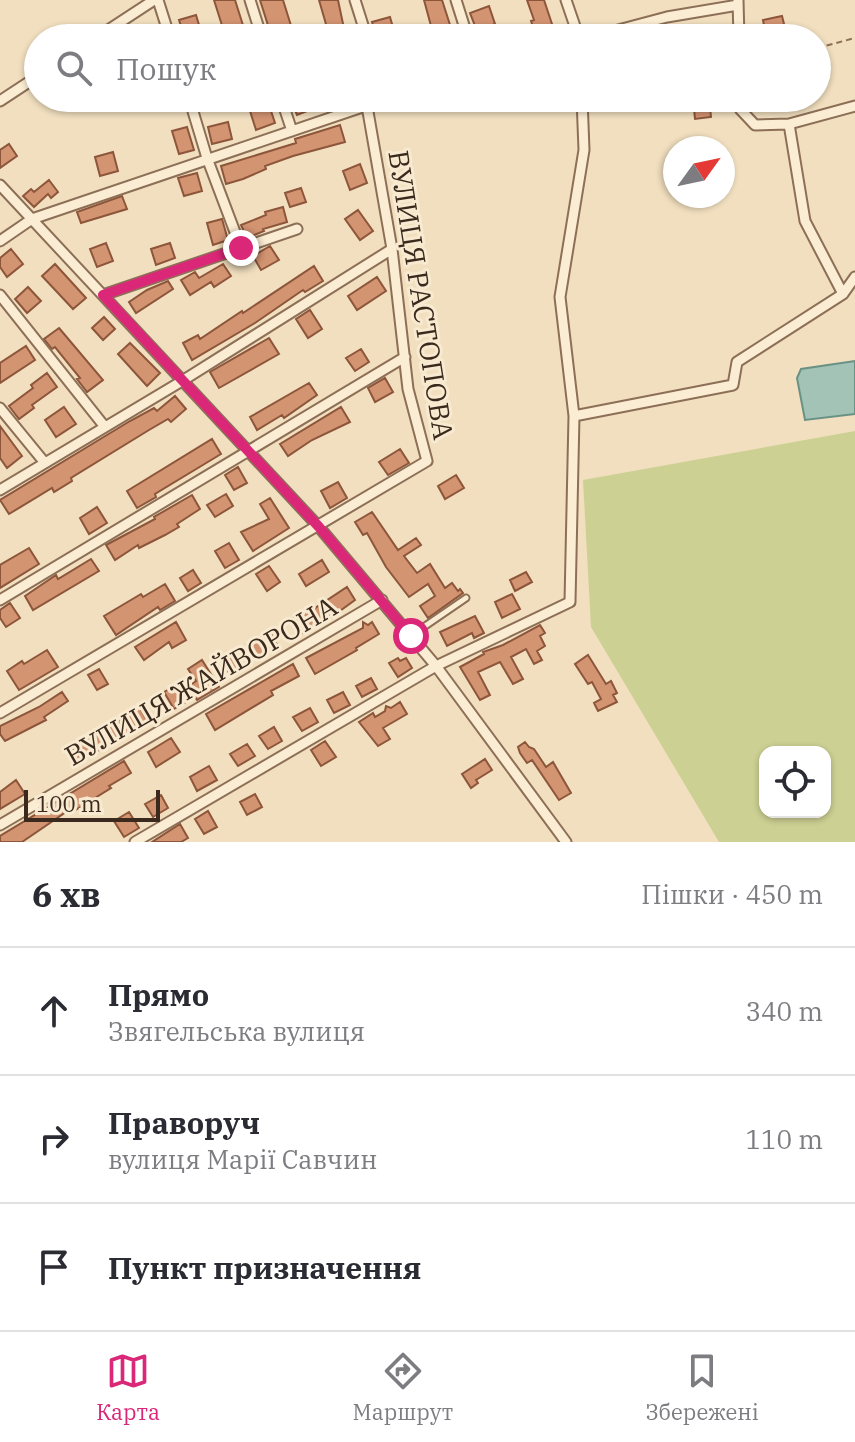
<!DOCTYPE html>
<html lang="uk">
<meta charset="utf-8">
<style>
:root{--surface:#fff;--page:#f7f7f7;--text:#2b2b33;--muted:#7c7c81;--line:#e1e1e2;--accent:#db2777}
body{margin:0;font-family:"IBM Plex Serif",serif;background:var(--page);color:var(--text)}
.controls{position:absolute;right:24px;bottom:24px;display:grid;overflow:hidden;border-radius:16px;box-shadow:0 2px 6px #0004}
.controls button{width:72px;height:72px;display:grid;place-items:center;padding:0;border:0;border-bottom:2px solid var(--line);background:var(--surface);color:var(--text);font:40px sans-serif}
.compass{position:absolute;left:663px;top:136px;width:72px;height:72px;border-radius:50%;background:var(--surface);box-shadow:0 2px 6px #0004;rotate:57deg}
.scale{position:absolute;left:24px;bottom:20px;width:136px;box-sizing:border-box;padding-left:8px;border:4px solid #3a291c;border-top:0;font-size:22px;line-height:28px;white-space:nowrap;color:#3a291c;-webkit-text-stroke:6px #f8ead0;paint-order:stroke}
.stop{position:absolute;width:24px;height:24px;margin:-18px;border:6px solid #db2777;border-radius:50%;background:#fff}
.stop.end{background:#db2777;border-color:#fff;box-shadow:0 2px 8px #0008}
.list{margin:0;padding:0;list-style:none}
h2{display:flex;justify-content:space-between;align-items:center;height:104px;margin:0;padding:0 32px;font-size:34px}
h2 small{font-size:26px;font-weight:400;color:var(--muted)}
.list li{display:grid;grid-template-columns:52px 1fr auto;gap:24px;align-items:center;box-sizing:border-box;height:128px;padding:0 32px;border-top:2px solid var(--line)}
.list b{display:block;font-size:30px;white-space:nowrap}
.list p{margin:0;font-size:26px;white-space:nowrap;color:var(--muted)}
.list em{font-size:26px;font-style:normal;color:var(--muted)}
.icon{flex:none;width:44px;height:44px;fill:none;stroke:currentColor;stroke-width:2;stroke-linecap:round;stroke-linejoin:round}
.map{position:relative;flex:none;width:855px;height:842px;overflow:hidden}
.search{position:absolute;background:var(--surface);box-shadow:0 2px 6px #0004;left:24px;right:24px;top:24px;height:88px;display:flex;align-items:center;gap:20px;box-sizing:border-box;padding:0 28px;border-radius:44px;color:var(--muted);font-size:30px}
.sheet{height:488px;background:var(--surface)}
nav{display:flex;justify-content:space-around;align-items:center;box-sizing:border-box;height:112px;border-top:2px solid var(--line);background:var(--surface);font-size:22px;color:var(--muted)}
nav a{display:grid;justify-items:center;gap:4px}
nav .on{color:var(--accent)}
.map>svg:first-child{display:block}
.green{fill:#cdd093;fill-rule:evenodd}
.water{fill:#a3c3b7;stroke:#699285;stroke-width:2}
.building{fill:#d39472;stroke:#8d563a;stroke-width:2}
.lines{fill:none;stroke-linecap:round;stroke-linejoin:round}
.service-casing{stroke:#8c6f56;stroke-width:9}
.minor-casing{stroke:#8c6f56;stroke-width:13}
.path{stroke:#8c6f56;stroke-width:2;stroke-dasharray:6 4;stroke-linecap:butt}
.service{stroke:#fbedd3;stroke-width:5}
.minor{stroke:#fbedd3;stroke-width:9}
.route{stroke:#db2777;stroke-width:10}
.labels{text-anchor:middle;stroke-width:6;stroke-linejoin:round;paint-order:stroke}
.street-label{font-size:28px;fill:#3a291c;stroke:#f8ead0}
</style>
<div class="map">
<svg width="855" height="842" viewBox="0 0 855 842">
<rect width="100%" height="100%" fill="#f1dfbf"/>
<path class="green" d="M855 431V842H719L591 627 583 480ZM765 752H825V812H765Z"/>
<path class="water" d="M855 361V414L805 420 797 378 801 369Z"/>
<path class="building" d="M214 0H235L247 38H226Z
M260 0H283L293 32 272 38Z
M319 0H338L346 38H330Z
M424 0H442L452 31 434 37Z
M527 0H544L554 30 536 36 531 21 534 20Z
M489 6 495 24 477 31 470 13Z
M196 15 203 38H185L179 20Z
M782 16 786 32 766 36 763 20Z
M390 17 396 38H377L372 22Z
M290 98H311L315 108 297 115Z
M693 98H709L711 117 695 119Z
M269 105 275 123 256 130 250 111Z
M228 122 232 139 212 144 208 127Z
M340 125 345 142 293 156 265 166 266 169 243 179 226 184 221 166 296 143 295 139Z
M187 127 194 150 179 154 172 131Z
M9 144 17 156 0 168V150Z
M113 152 118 171 100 176 95 157Z
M360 164 367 183 350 190 343 171Z
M197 173 202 191 184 196 178 178Z
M49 180 58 192 51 198 48 194 34 207 23 196 31 189 34 192Z
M301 188 306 202 290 207 285 193Z
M122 196 127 209 81 223 77 212Z
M283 207 287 222 263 229 264 231 247 238 241 225 266 215 265 212Z
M358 210 373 231 360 240 345 219Z
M222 219 228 240 213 245 207 223Z
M106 243 113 261 97 267 90 249Z
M170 243 175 258 156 265 151 249Z
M270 246 279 260 261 270 253 256Z
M11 249 23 264 7 277 0 267V258Z
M55 264 86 298 73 309 42 276Z
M223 264 231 276 214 287 211 282 190 295 181 280 195 272 199 278Z
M314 266 323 281 305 292 303 290 255 323 192 360 183 343 198 335 200 339 242 311 243 313Z
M377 277 386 291 357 310 348 296Z
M168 281 173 289 136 313 129 302 147 290Z
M28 287 41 301 27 313 15 299Z
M310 310 322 329 308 338 296 319Z
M104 317 115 329 103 340 92 328Z
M59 328 103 380 87 392 77 379 80 378 55 347 52 349 44 339Z
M269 338 279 354 219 388 210 372Z
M130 343 160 373 147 386 118 354Z
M26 346 35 360 0 383V363Z
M361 349 369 362 355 371 346 358Z
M47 373 57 387 32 405 34 408 19 419 9 406 33 388 31 385Z
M385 378 393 392 375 402 368 388Z
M309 383 317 395 284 418 282 415 257 430 250 417Z
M175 396 186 409 171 422 168 419 149 430 71 478 72 481 54 492 52 488 9 514 0 500 130 421 154 408 157 411Z
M64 407 76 424 56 437 45 420Z
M341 407 350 422 312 440 288 456 280 444Z
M0 426 22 456 7 468 0 458Z
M212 439 221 454 155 494 156 497 137 508 127 491Z
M400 449 409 463 388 475 379 462Z
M238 467 247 483 234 490 225 475Z
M456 475 464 488 445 499 438 486Z
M338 482 347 498 330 508 321 491Z
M226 494 233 506 215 517 207 505Z
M192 495 200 509 177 524 179 527 165 535 139 548 138 545 115 560 106 545 155 519 154 517Z
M270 498 289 528 253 551 241 532 269 519 260 504Z
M97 507 107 523 89 534 80 518Z
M372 512 398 550 416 538 421 545 404 556 417 573 430 564 445 588 452 583 458 591 460 589 463 593 428 618 420 606 435 596 428 584 409 597 386 567 367 533 363 535 355 522Z
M229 543 239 560 225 568 215 551Z
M29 548 39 564 0 588V565Z
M91 559 99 571 33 610 25 596 56 575 58 579Z
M322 560 329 572 306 586 299 574Z
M269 566 280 582 267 591 256 574Z
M193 570 201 583 188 591 180 578Z
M526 572 532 582 515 591 510 580Z
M165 584 175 601 160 610 158 607 116 635 104 616 141 594 143 597Z
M347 587 355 600 326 621 325 619 301 634 291 620 307 609 309 612Z
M512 594 520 609 502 618 495 602Z
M10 603 20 618 6 627 0 618V610Z
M475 616 484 633 474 638 472 633 447 646 440 632Z
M176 622 186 640 172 648 169 642 144 660 135 647Z
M363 622 368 625 372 622 379 634 356 648 357 650 315 674 306 658 363 628Z
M540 625 545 633 540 636 545 646 537 651 542 660 534 664 526 649 511 657 523 679 513 684 500 662 478 672 490 695 480 700 460 667 484 654 483 652 503 645Z
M270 632 278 646 255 659 247 645Z
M47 650 58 667 19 690 7 671 22 661 24 664Z
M233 652 242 668 230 675 221 660Z
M588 655 606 684 611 681 617 693 613 695 617 702 598 711 594 703 601 699 592 682 588 684 575 664Z
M398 658 400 661 406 658 412 668 398 677 389 663Z
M202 660 219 687 197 700 195 697 174 709 164 692 180 683 184 689 196 681 188 669Z
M293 664 299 676 271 691 273 695 215 730 206 714Z
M99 669 108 684 97 690 88 675Z
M371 678 377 689 362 697 356 686Z
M62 692 68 701 44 717 46 720 5 741 0 734V726L39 707Z
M343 692 350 705 334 713 327 700Z
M400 702 407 714 383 728 390 739 378 746 359 722 373 713 375 717 385 711 386 706 391 708Z
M139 706 148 722 79 762 71 748 125 717 124 714Z
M310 708 318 722 302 731 293 717Z
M274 727 282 741 268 749 259 736Z
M171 738 180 752 156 767 148 752Z
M325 741 336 757 321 766 311 750Z
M525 742 529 747 534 749 546 767 553 762 571 793 559 800 532 760 527 763 520 753 518 747Z
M247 744 255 756 238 766 230 754Z
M485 759 492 770 476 780 478 783 471 788 462 774Z
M124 761 131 773 109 786 111 788 74 811 72 808 22 842H0V836Z
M209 766 217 780 197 791 190 777Z
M16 780 25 794 0 809V792Z
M255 794 262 807 247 815 240 802Z
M161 795 168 808 153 817 145 804Z
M208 811 217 827 204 834 195 819Z
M129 812 139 828 124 837 114 821Z
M180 824 188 838 181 842H152Z"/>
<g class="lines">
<g class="service-casing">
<path id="service" d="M412 635 466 598"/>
</g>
<g class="minor-casing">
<path id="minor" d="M158 0 170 38
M250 0 262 38
M355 0 367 38
M456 0 468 38
M566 0 579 38
M738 0 739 38
M96 38 154 0
M588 38 667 17 738 5
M189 98 207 158 241 248
M281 98 292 131
M0 101 38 76
M789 124 855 106
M0 185 319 527 436 666 566 842
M0 241 32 219 389 98
M843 294 855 277
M0 295 105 427
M103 295 297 229
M0 408 45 463
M574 416 733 385 737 362 843 294 805 221 789 124 755 125 740 109V98
M0 490 182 381 392 249
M0 600 405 357
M0 713 427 461 408 389 392 249 367 106
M0 825 382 600
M135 842 436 666 570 602 574 416 560 297 584 150 582 98"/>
</g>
<path class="path" d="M817 48 855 38"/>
<use href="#service" class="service"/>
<use href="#minor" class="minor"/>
</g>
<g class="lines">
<path class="route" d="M241 248 103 295 319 527 411 636"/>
</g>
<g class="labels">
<g class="street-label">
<text transform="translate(421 295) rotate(81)" y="10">ВУЛИЦЯ РАСТОПОВА</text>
<text transform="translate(201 681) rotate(-30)" y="10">ВУЛИЦЯ ЖАЙВОРОНА</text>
</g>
</g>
</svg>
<div class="controls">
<button><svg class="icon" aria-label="locate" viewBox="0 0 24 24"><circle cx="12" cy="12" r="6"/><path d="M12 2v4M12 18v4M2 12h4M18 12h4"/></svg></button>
</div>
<svg class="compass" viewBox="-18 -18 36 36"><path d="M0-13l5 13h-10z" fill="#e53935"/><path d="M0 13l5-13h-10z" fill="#7c7c81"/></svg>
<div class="scale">100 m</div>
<div class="stop" style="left:411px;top:636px"></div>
<div class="stop end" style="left:241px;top:248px"></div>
<div class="search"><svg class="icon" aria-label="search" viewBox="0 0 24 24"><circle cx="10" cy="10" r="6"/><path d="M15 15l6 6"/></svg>Пошук</div>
</div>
<section class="sheet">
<h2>6 хв<small>Пішки · 450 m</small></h2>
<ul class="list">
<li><svg class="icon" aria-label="ahead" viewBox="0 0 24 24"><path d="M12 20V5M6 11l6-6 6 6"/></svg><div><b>Прямо</b><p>Звягельська вулиця</p></div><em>340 m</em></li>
<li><svg class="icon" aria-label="right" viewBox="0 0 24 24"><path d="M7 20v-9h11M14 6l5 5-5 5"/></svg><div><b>Праворуч</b><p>вулиця Марії Савчин</p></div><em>110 m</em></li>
<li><svg class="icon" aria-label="arrive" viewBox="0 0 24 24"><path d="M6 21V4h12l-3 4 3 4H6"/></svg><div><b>Пункт призначення</b></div></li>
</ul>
</section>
<nav>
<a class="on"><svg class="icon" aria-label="map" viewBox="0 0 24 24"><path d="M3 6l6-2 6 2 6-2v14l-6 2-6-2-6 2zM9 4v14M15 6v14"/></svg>Карта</a>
<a><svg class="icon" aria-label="directions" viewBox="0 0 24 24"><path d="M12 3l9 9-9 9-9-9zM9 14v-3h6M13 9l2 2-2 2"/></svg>Маршрут</a>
<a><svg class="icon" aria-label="saved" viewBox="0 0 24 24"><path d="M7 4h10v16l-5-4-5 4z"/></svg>Збережені</a>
</nav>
